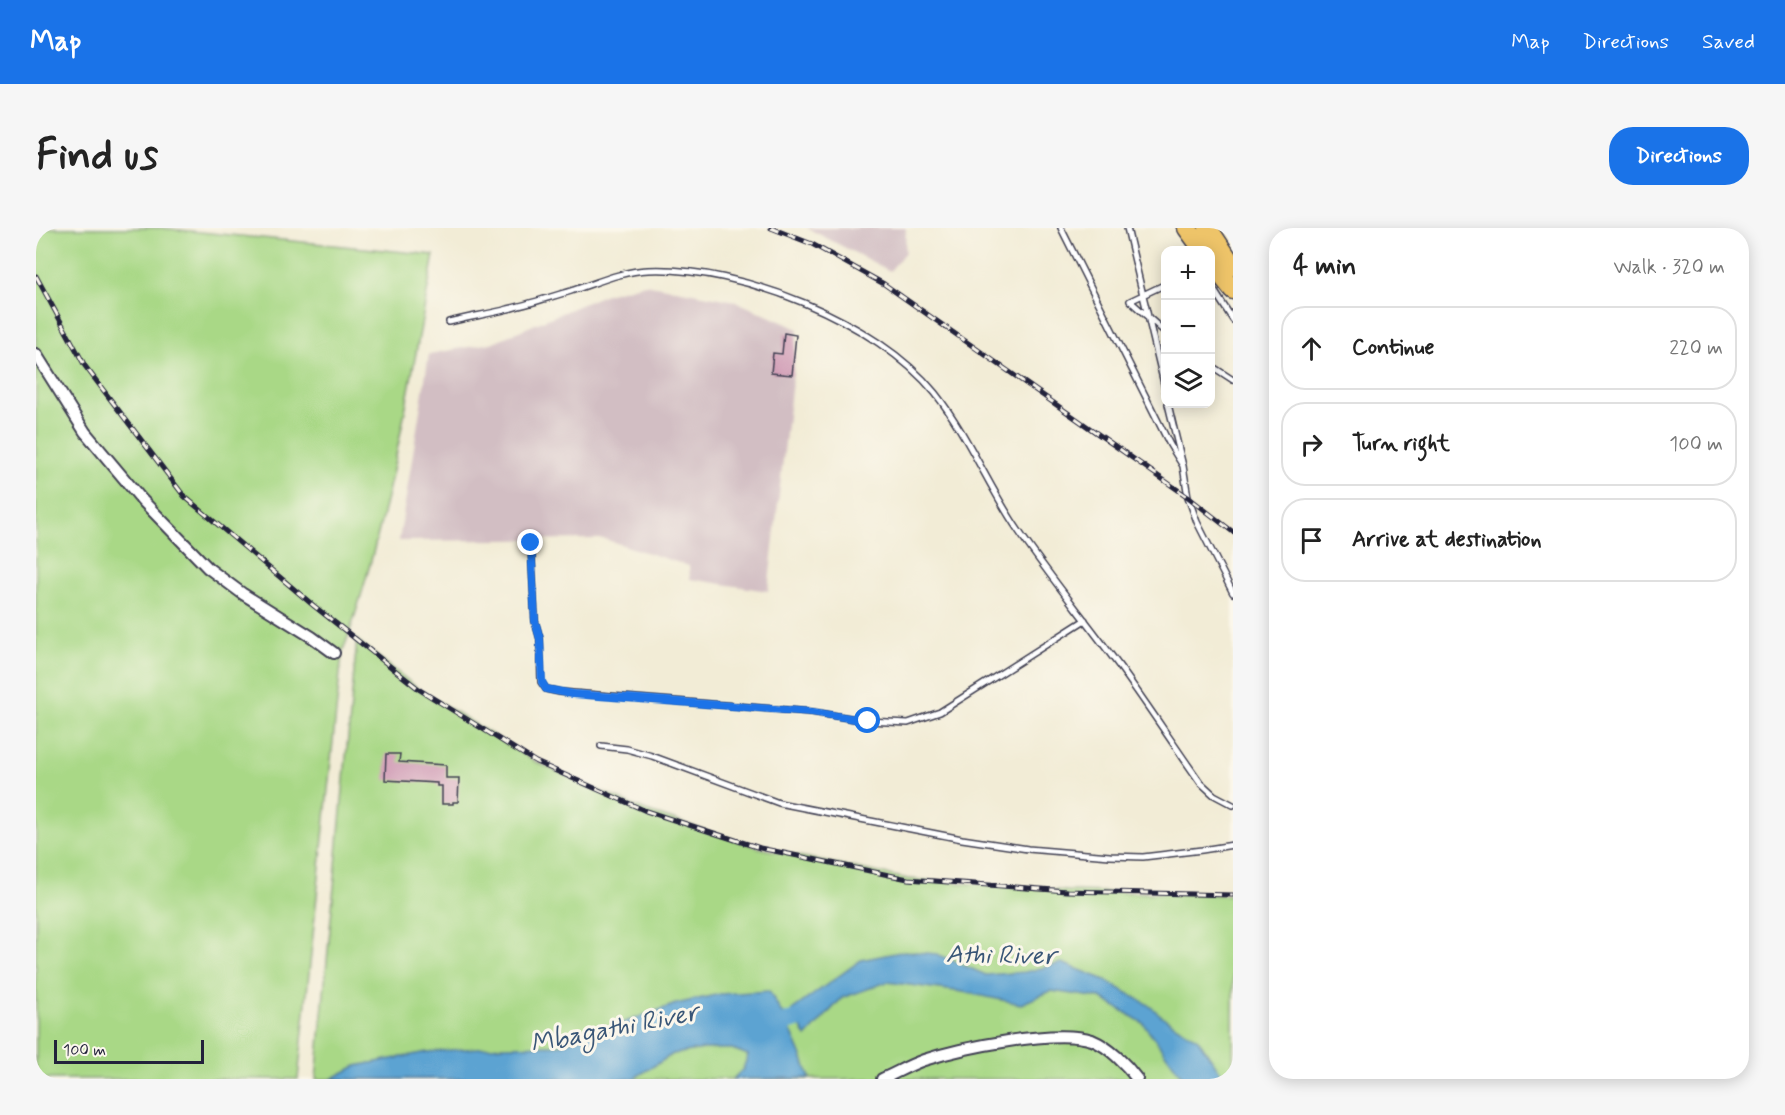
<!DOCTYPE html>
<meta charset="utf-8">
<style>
:root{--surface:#fff;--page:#f6f6f6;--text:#222;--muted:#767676;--line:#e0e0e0;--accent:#1a73e8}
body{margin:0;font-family:Mynerve,sans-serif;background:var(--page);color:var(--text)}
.controls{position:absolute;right:18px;top:18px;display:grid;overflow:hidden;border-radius:12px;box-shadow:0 3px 15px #0003}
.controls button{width:54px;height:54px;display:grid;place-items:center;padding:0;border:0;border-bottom:2px solid var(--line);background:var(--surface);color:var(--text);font:30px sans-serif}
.scale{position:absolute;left:18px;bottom:15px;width:150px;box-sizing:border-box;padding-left:6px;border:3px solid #22223b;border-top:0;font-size:16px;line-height:21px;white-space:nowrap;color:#22223b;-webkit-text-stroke:4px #fbf7ec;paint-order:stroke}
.stop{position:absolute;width:18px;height:18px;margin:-14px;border:4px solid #1a73e8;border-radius:50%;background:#fff}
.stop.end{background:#1a73e8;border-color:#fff;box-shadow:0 2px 6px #0008}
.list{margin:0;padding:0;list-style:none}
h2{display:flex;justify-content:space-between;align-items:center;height:78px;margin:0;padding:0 24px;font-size:26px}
h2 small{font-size:20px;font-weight:400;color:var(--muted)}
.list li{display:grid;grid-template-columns:39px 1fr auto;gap:18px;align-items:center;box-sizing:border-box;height:84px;margin:0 12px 12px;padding:0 12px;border:2px solid var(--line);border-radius:24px}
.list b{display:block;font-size:22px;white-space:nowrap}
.list em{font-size:20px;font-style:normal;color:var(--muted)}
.icon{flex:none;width:33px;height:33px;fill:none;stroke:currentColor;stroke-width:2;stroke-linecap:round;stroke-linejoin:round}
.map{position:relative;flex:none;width:1197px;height:851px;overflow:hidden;border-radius:24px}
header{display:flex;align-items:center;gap:36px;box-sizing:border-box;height:84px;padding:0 30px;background:var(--accent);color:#fff}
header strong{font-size:28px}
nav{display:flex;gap:33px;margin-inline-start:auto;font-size:21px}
.intro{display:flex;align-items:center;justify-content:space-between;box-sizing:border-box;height:144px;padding:0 36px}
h1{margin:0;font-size:42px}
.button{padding:15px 27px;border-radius:24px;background:var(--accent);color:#fff;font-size:21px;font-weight:700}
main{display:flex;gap:36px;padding:0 36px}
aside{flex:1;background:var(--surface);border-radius:24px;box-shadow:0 3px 15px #0003}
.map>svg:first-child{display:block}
.industrial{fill:#d2bec3}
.green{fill:#a9d886;stroke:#667d60;stroke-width:1.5}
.water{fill:#5ba3d2;stroke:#3e6286;stroke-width:1.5}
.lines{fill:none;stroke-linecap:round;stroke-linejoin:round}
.river{stroke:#5ba3d2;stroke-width:18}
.building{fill:#d09bb5}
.service-casing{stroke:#414052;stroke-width:8}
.minor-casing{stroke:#414052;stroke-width:14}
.trunk-casing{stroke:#414052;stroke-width:21}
.service{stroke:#fff;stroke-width:5}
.minor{stroke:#fff;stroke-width:10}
.trunk{stroke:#eec469;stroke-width:18}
.rail-casing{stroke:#22223b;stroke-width:5}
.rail{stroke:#fbf7ec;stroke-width:3;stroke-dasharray:9;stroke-linecap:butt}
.route{stroke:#1a73e8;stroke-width:8}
.labels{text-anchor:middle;stroke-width:6;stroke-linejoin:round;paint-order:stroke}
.water-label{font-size:26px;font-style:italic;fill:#395677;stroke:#fbf7ec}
</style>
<header>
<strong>Map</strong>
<nav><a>Map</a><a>Directions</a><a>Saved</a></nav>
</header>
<div class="intro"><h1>Find us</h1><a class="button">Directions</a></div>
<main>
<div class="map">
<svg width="1197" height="851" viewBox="0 0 1197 851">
<rect width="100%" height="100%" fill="#fbf7ec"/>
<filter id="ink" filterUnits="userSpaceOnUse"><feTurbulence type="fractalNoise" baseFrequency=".0167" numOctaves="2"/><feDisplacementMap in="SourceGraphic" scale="12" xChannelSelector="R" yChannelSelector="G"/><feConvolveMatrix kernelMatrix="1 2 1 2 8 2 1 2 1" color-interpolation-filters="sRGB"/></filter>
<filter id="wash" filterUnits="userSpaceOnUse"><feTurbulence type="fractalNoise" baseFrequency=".008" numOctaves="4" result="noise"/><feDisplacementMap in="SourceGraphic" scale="24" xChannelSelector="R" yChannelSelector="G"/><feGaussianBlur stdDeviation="1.35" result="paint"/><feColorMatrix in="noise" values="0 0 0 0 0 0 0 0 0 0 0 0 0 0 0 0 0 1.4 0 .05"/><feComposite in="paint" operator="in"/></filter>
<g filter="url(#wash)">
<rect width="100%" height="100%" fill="#f2ecd6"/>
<path class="industrial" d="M771 0H870L869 24 854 43Z
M609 56 699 73 762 101 732 363 654 351 653 338 568 311 363 313 393 126 455 115 570 66Z"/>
<path class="green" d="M0 0H124L398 27C373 161 352 297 306 426L262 851H0Z
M321 412 384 462 500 534 610 583 724 620 872 651 1031 663 1197 667V851H280Z"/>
<path class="water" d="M869 723 901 726 950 747 989 744 1026 735 1067 751 1111 776 1131 792 1162 811 1189 851H1148L1107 795 1065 770 1015 763 985 776 927 764 851 754 806 770 770 809 756 782 825 732Z
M733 763C751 792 763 818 774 850L697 851 707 841 712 827 696 821H668L637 826 597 851H295L320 838 391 824 466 818 524 817 640 776 684 766Z"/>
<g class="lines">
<path class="river" d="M729 802 769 788 780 779"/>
</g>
<g id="blocks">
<path class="building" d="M748 105 760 107 756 147 735 145 737 125 746 126Z
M350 526H364L363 534 410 537V550H423L422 574H417V576H406V558H401V555L349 552Z"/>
</g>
</g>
<g filter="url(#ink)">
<use href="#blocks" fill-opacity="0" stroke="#414052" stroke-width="1.5"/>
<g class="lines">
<g class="service-casing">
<path id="service" d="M1025 0 1134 217 1147 238
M1091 0 1130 164
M1130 56 1094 73 1130 105
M1174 56 1197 92
M413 94C433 89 453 86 472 81 493 76 514 69 535 63 560 55 586 43 612 42 704 38 841 93 899 165 932 207 952 258 982 302 1011 345 1044 385 1075 427 1106 468 1134 512 1164 554L1178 567 1197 577
M1174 137 1197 152
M1132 176 1147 238 1152 269 1161 294 1197 365
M495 315 499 393 504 411 505 454 510 461 524 464 776 484 832 493 872 495 904 484 1049 392
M565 518 591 521 616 528 743 575 926 611 992 621 1074 628 1107 629 1166 622 1197 617"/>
</g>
<g class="minor-casing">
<path id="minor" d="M0 126 49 204 106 272 172 340 207 366 276 409 298 425
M846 851C860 845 873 837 888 832 925 820 1020 800 1056 812 1073 819 1090 836 1101 851"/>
</g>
<g class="trunk-casing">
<path id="trunk" d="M1151 0 1167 22
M1172 0 1197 38
M1174 33 1197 62"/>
</g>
<use href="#service" class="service"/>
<use href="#minor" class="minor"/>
<use href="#trunk" class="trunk"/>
<g class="rail-casing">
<path id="rail" d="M735 0 776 16 848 56 1152 269 1197 304
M0 48 49 138 148 268 278 378 384 462 500 534 610 583 724 620 872 651 1031 663 1197 667"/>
</g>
<use href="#rail" class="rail"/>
</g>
</g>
<g class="lines" filter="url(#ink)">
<path class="route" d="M495 315 499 393 504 411 506 454 510 461 537 466 776 484 832 493"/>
</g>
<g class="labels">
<g class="water-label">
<text transform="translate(965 726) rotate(1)" y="9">Athi River</text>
<text transform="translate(578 799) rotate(-11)" y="9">Mbagathi River</text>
</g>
</g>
</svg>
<div class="controls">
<button>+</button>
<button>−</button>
<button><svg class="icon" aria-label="layers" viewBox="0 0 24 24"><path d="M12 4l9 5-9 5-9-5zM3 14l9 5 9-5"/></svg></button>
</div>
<div class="scale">100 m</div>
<div class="stop" style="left:832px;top:493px"></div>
<div class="stop end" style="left:495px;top:315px"></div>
</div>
<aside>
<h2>4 min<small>Walk · 320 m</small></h2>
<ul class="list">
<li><svg class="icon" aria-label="ahead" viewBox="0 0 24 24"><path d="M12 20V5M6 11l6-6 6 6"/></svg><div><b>Continue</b></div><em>220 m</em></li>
<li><svg class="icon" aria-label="right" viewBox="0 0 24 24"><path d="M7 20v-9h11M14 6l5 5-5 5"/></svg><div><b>Turn right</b></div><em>100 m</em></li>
<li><svg class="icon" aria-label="arrive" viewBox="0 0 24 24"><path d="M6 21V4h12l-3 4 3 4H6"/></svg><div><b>Arrive at destination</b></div></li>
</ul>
</aside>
</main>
